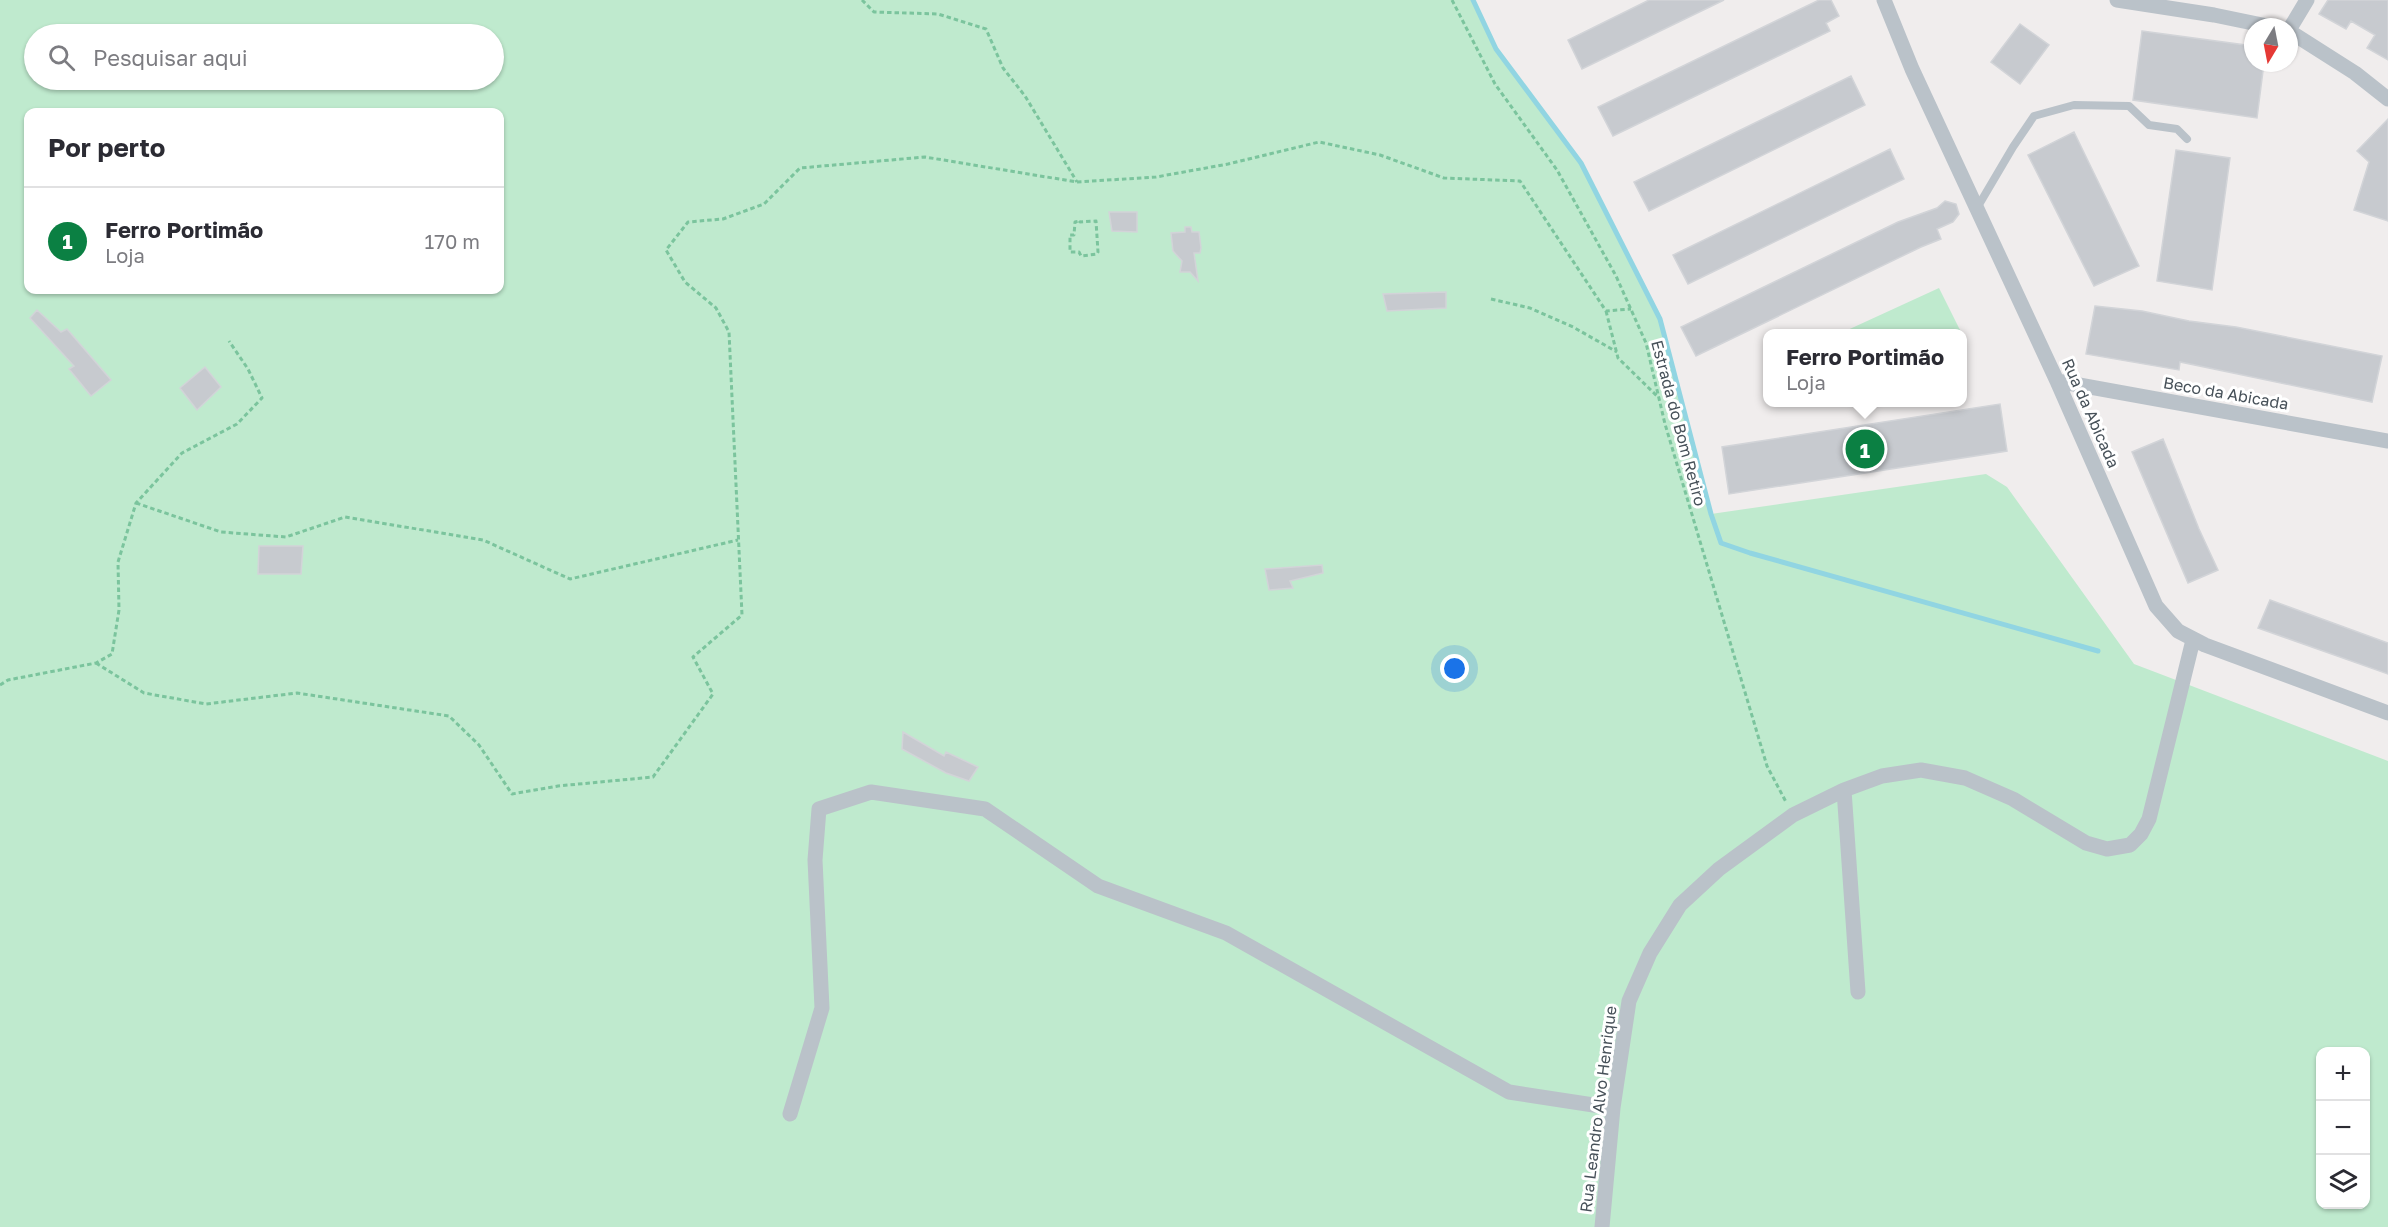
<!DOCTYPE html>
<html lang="pt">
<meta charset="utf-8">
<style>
:root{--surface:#fff;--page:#f2f2f3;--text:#2b2b33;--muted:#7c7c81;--line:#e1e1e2;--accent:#0b8043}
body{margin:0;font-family:"Golos Text",sans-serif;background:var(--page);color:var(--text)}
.controls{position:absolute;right:18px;bottom:18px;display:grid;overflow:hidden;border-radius:12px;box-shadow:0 2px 4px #0004}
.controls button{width:54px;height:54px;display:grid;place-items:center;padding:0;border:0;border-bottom:2px solid var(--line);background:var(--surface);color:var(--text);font:30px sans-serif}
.compass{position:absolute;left:2244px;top:18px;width:54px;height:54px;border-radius:50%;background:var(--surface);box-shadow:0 2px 4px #0004;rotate:190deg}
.you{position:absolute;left:1455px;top:669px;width:21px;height:21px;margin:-15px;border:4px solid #fff;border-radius:50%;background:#1a73e8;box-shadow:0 0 0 9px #1a73e833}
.badge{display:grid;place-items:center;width:39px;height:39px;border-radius:50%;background:var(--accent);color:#fff;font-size:20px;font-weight:700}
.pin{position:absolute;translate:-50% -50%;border:3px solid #fff;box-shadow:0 2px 6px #0006}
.popup{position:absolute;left:1763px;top:329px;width:204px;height:78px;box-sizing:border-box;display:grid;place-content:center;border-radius:12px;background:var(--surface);filter:drop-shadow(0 2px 4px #0005);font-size:20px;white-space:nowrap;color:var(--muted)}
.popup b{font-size:22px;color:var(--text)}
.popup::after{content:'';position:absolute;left:50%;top:100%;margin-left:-12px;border:12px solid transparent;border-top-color:var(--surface)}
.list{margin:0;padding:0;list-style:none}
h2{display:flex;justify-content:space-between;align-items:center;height:78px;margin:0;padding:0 24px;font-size:26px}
h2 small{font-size:20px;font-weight:400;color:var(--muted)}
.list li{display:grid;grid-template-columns:39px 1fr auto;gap:18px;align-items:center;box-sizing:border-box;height:108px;padding:0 24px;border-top:2px solid var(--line)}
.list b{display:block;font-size:22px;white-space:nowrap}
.list p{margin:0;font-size:20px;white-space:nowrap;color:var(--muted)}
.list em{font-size:20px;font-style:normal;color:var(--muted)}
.icon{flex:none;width:33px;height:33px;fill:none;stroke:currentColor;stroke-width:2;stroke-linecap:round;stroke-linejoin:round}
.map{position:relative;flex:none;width:2388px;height:1227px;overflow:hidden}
.search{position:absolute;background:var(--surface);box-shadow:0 2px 4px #0004;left:24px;top:24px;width:480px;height:66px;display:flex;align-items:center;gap:15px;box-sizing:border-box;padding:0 21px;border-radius:33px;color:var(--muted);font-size:22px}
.panel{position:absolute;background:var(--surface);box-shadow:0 2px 4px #0004;left:24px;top:108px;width:480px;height:186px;border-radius:12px}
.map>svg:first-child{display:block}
.green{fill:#bfeace;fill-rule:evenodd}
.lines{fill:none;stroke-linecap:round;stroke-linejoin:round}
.stream{stroke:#91d5e2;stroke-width:5}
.building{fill:#c7cacf;stroke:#d2d4d8;stroke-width:1.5}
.path{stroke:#7bc49d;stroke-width:3;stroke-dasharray:4.5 3;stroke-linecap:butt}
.service{stroke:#bac2c9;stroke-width:8}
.minor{stroke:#bac2c9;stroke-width:15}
.labels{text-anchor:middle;stroke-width:6;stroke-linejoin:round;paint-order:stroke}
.street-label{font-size:16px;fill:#475159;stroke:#fff}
</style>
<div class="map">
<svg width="2388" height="1227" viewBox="0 0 2388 1227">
<rect width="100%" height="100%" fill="#f0eded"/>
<path class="green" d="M0 0H1473L1496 49 1581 163 1660 319 1711 514 1986 474 2007 487 2134 664 2388 761V1227H0ZM34 34H494V80H34ZM28 112H500V290H28ZM2320 1052H2366V1204H2320Z
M1939 288 1961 332 1841 333Z"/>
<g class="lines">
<path class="stream" d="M1473 0 1496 49 1581 163 1660 319 1711 514 1721 543 1750 553 2098 651"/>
</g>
<path class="building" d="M1649 0H1724L1582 69 1568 40Z
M1819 0H1831L1839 16 1826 23 1830 31 1613 136 1598 107Z
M2328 0H2388V60L2367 48 2375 35 2351 21 2346 29 2319 14Z
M2020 24 2049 45 2020 84 1991 62Z
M2142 31 2253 46V63H2264L2257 118 2133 100Z
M1851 76 1865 105 1649 211 1634 182Z
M2388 119V221L2354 210 2369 162 2357 151Z
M2074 132 2139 266 2094 286 2028 155Z
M1890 149 1904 179 1688 284 1673 255Z
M2176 150 2230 158 2212 290 2157 281Z
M1945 201 1956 204 1959 214 1953 222 1937 229 1941 239 1921 247 1696 356 1681 327 1898 222 1937 208Z
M1109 212H1137V232L1112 231Z
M1185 227H1191L1192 232H1199L1201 248 1200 253H1194L1198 281 1190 272H1180L1182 261 1173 251 1171 233 1185 232Z
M1446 292V308L1387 311 1383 294Z
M2095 306 2142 311 2189 321 2236 327 2382 356 2372 402 2180 362 2179 370 2086 354Z
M37 310 61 332 67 329 111 380 91 396 69 369 74 366 30 318Z
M205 367 221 387 197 410 180 388Z
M2000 404 2007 451 1729 494 1722 447Z
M2163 439 2199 529 2218 570 2188 583 2132 452Z
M259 546H303L301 574H258Z
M1322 565 1323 573 1290 581 1293 588 1269 590 1265 569Z
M2270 600 2388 643V674L2258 628Z
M903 732 944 756 946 752 978 767 969 781 946 773 902 749Z"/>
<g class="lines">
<path class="path" d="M862 0 874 12 938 14 986 29 1003 68 1025 96 1077 182
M1452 0 1495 84 1557 170 1616 276 1646 343 1665 424 1767 766 1786 802
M1079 221 1080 222 1096 221 1098 252 1097 254 1081 256 1079 252H1070V235H1074L1075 222Z
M1491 299 1530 308 1573 327 1617 352
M1606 311 1618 358 1657 396
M136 503 221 532 286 537 345 517 483 540 570 579 738 540
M96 663 144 693 206 704 297 693 449 716 479 745 512 794 558 786 653 777 713 694 693 657 742 615 729 332 716 308 685 282 666 250 688 222 723 219 764 204 800 168 925 157 1077 182 1156 177 1228 164 1319 142 1380 155 1444 178 1520 181 1606 311 1631 309
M0 685 8 680 96 663 112 654 119 610 118 562 136 503 182 453 237 424 262 398 248 369 229 341"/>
<path class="service" d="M1977 208 2013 147 2034 116 2074 105 2129 106 2149 125 2177 129 2187 139"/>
<path class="minor" d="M1884 0 1912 69 2057 381 2156 606 2178 631 2205 645 2388 713
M2117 0 2214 15 2272 27
M2289 30 2307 0
M2289 31 2355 73 2388 99
M2057 381 2388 441
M1844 790 1858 992
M790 1114 822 1008 815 860 819 809 871 792 985 809 1098 886 1226 933 1509 1092 1613 1108
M1602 1227 1613 1108 1629 1001 1650 953 1680 905 1719 869 1793 815 1844 790 1882 776 1921 770 1965 778 2013 799 2086 843 2107 849 2130 845 2141 834 2149 819 2193 640"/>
</g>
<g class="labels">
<g class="street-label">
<text transform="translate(2226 393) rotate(10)" y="6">Beco da Abicada</text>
<text transform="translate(2091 413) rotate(66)" y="6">Rua da Abicada</text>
<text transform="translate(1679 423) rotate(75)" y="6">Estrada do Bom Retiro</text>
<text transform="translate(1598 1109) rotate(-83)" y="6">Rua Leandro Alvo Henrique</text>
</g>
</g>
</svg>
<div class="controls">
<button>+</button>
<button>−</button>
<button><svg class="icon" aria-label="layers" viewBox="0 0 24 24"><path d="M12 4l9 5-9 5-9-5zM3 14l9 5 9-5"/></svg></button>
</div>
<svg class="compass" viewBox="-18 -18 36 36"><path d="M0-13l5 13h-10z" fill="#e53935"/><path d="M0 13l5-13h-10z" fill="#7c7c81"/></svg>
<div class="you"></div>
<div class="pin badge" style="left:1865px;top:449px">1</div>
<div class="popup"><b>Ferro Portimão</b>Loja</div>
<div class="search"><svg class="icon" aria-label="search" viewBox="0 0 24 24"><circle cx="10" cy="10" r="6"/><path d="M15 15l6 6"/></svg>Pesquisar aqui</div>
<section class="panel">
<h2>Por perto<small></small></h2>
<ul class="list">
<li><span class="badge">1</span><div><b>Ferro Portimão</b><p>Loja</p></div><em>170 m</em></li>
</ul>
</section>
</div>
